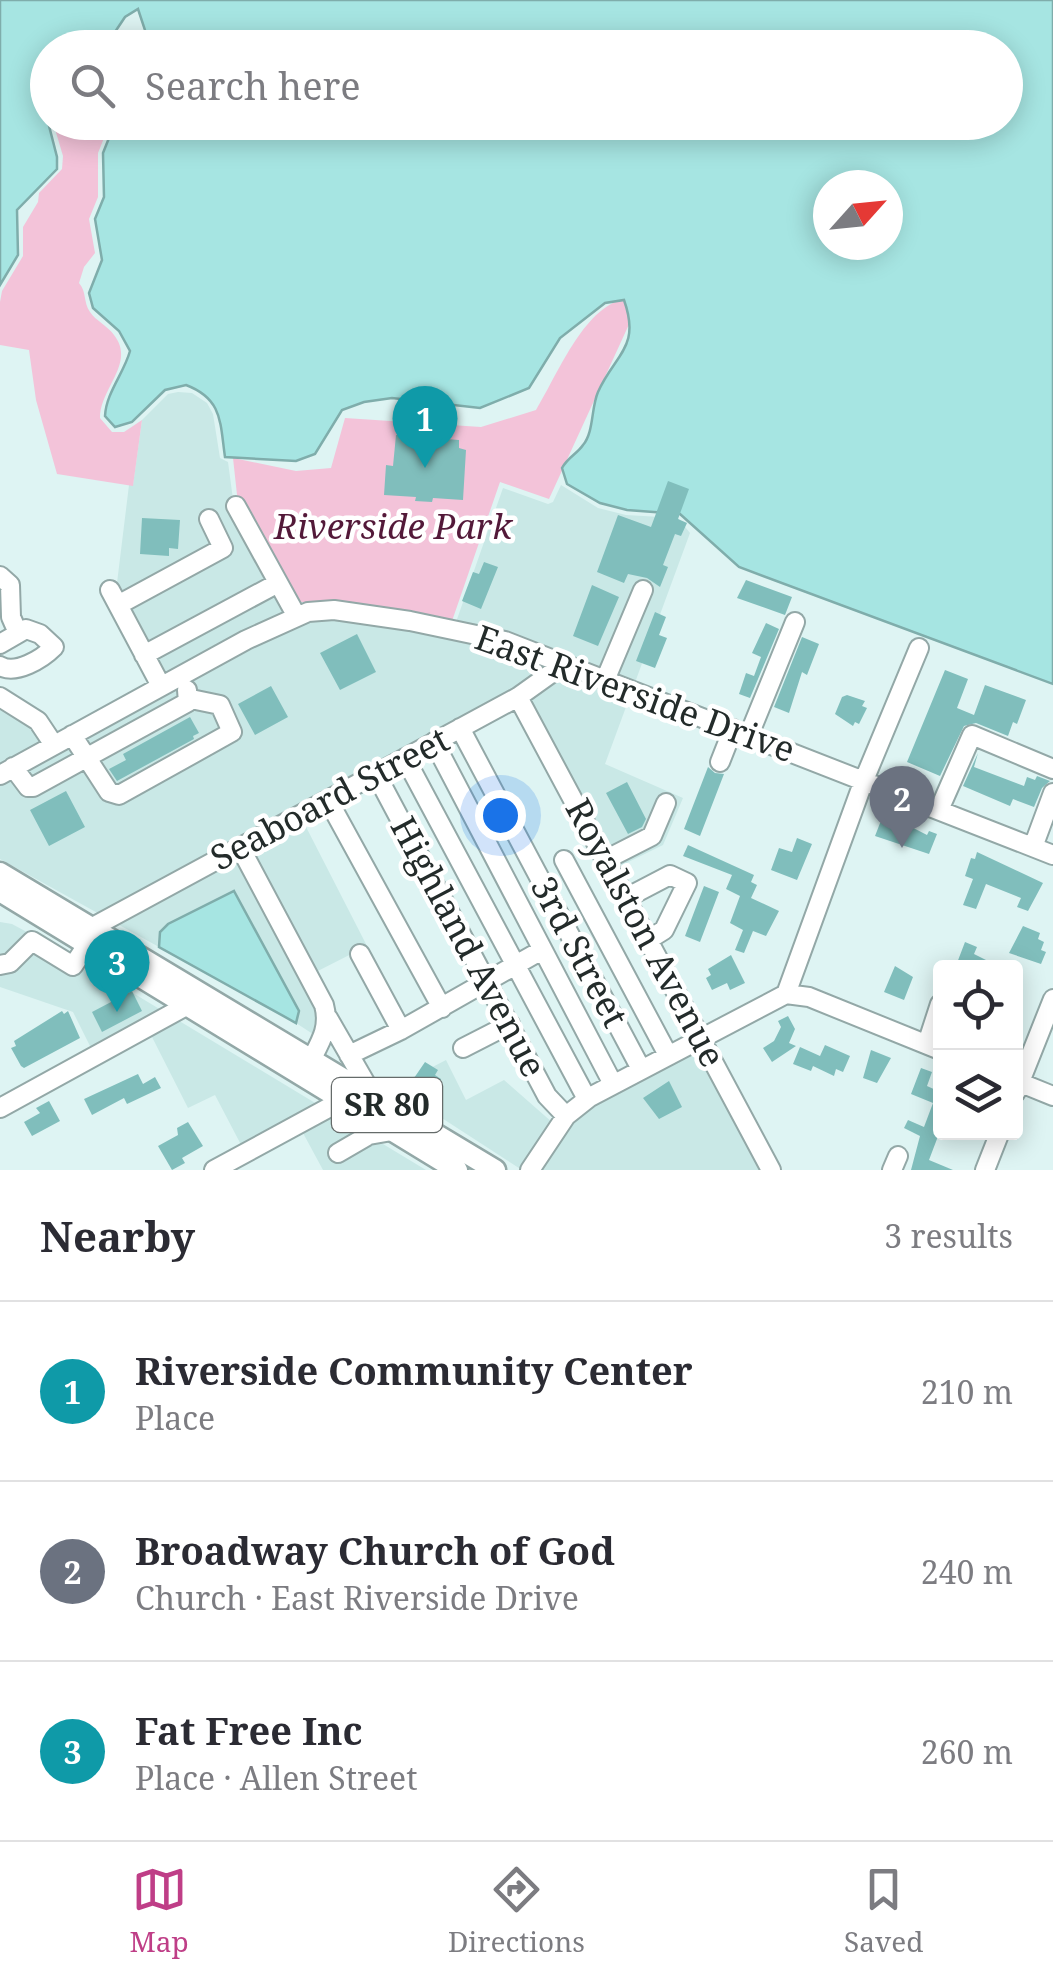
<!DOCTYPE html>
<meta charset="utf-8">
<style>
:root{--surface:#fff;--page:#f2f2f3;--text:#2b2b33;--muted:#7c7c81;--line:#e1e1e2;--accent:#bf3e87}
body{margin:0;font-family:"Noto Serif",serif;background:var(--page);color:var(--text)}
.controls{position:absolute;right:30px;bottom:30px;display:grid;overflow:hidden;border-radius:10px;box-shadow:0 5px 25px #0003}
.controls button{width:90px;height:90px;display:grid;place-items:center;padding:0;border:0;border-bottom:2px solid var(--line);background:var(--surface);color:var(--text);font:50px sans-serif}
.compass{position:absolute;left:813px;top:170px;width:90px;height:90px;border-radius:50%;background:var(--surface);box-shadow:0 5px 25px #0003;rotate:63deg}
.you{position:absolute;left:500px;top:815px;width:35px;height:35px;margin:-25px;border:8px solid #fff;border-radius:50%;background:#1a73e8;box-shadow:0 0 0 15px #1a73e833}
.badge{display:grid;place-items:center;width:65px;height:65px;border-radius:50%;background:var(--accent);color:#fff;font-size:32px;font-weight:700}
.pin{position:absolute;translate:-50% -82px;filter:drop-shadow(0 2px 5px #0008)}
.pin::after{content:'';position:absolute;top:52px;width:35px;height:30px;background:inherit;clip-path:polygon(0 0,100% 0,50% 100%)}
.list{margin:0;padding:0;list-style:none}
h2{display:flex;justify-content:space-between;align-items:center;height:130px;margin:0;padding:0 40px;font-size:42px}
h2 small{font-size:32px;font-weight:400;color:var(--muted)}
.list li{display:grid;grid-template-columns:65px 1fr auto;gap:30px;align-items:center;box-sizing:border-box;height:180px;padding:0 40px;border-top:2px solid var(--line)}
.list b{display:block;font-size:38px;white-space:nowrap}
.list p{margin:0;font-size:32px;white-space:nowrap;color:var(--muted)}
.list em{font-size:32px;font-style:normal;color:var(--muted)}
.icon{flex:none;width:55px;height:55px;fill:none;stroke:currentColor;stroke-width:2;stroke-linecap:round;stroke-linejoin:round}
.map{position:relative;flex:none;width:1053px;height:1170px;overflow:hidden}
.search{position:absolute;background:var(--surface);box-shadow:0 5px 25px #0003;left:30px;right:30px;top:30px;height:110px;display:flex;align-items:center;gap:25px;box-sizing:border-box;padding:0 35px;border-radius:55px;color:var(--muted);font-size:38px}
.sheet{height:670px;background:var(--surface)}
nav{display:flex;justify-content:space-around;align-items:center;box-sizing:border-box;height:140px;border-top:2px solid var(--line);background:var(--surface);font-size:28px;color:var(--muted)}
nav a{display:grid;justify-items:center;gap:5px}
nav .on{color:var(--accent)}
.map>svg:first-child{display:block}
.built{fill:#c9e8e6}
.green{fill:#f3c3d9}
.water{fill:#a6e5e2;stroke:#7fadab;stroke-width:2.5;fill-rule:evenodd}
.building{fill:#80bebc}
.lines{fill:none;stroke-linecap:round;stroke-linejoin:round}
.minor-casing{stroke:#93a8a7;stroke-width:22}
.major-casing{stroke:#93a8a7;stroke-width:25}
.minor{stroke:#fff;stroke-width:18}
.major{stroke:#fff;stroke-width:20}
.labels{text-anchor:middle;stroke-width:9;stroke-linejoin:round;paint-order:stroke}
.shield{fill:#fff;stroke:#656b6a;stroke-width:2.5}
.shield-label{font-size:32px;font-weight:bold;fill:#232b2a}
.park-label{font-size:35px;font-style:italic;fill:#531939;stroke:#fff}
.street-label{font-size:35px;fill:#232b2a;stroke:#fff}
</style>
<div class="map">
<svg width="1053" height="1170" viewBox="0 0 1053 1170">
<rect width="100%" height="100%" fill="#def4f3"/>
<path class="built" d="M178 392 192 393 207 403 213 414 220 458 228 462 234 507 293 606 455 625 503 488 548 504 553 502 561 485 598 508 626 515 678 518 690 533 605 764 683 798 663 845 610 871 524 705 303 821 367 946 308 976 351 1059 296 1023 299 1011 160 932 159 947 0 859V699L60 744 166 678 117 583 129 485H133L142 420 168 394Z
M0 922 12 924 75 958 426 1170H323L303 1133 249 1160 215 1095 188 1108 152 1037 98 1062 73 1012 0 987Z
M701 1046 767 1170H537L568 1124 582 1110Z
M446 1060 466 1100 504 1080 553 1123 522 1170 394 1087Z"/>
<path class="green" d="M59 123H110L98 153V197L89 219 95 253 84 267 79 283C87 292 83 302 90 312 96 321 108 326 114 335 136 363 100 388 100 418L112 432H124L142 420 133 486 57 474 36 400 29 350 0 345V302L2 291 23 256V227L38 202 39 193 62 169 63 156 55 129Z
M624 299 631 320 549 499 500 482 452 621 295 601 238 504 233 458 296 471 331 468 345 418 481 427 536 410C557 376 583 308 624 299Z"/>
<path class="water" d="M0 0H1053V684L739 567 680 514 627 510 600 503 567 484 562 468C568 457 577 454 583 445 594 432 591 408 598 392 615 354 641 348 624 300L605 303 560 338 529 388 480 408 392 398 364 402 342 410 315 454 296 461 225 457C220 423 223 399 186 385L165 390 132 422 115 427 105 416C106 393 124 373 130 351L119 331 93 308 89 293 102 260 95 219 104 197 103 153 115 123 1006 122V48H144L146 33 138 9 125 17 105 47 48 48 47 118 57 157V169L17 210 18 255 0 285ZM828 185H888V245H828Z
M234 891 299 1011 296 1023 159 947 160 932 168 924Z"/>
<path class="building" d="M396 435 459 440V448L466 450 463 500 433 498 432 502 415 501 416 497 384 495 386 465 393 466Z
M668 481 689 489 678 519 687 523 681 536 675 534 663 565 668 567 660 587 647 578 628 574 624 583 597 572 618 515 651 527Z
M142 518 180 520 178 549 169 548V556L140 554Z
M484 562 498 567 481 609 462 601 473 572 479 574Z
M746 580 792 597 785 615 737 598Z
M592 585 619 597 598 646 573 636Z
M655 612 666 617 659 635 667 638 655 668 636 661Z
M766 623 779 629 750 698 739 694 746 673 754 676 761 657 752 653Z
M357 634 376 672 340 690 320 653Z
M802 637 819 644 807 675 802 672 789 713 774 707Z
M945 670 968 679 957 708 974 715 985 685 1026 700 1017 724 1013 722 1008 736 976 723 964 726 940 776 907 762Z
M271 686 288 717 255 735 238 704Z
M847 695 865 701 862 706 867 708 859 724 855 722 853 726 835 714 842 697Z
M190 717 199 733 193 736 194 739 117 781 109 769 126 760 123 754Z
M978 753 974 767 1024 786 1027 777 1035 780 1037 776 1050 781 1042 788 1034 807 1013 799 1010 806 963 786Z
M708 767 715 773 724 774 700 836 684 829Z
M627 782 646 819 642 827 628 834 606 793Z
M66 791 85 827 49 846 30 810Z
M884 813 927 835 929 831 937 834 929 854 875 836Z
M797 838 812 844 797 880 771 870 779 848 792 852Z
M688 845 754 875 751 882 757 885 751 898 779 911 766 936 753 931 744 953 735 950 743 930 730 923 740 896 726 889 732 875 683 856Z
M977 852 1043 883 1028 911 1017 907 1021 898 986 884 976 909 963 905 973 879 965 876 971 858 975 859Z
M704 886 719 892 700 942 685 936Z
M1023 926 1040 933 1038 939 1044 942 1041 950 1046 952 1041 964 1009 953Z
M965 942 977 947 974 954 1002 968H968L957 963Z
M731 955 745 983 730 990 727 983 712 990 706 978 711 975 708 969Z
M895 966 913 977 904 1000 884 992Z
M132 991 142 1011 102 1032 92 1012Z
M62 1011 64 1014 68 1011 80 1038 24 1068 21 1066 11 1048 16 1046 14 1041Z
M788 1016 795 1029 789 1043 796 1046 772 1062 763 1048 774 1041 781 1027 778 1021Z
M825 1045 850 1056 843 1072 836 1069 834 1076 813 1066 811 1071 793 1064 800 1047 820 1056Z
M871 1050 891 1058 877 1083 863 1078Z
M425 1062 438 1070 435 1075 441 1079 425 1103 415 1096 421 1087 412 1081Z
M921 1068 932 1072 927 1086 938 1091 940 1086V1131L929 1160 953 1170H911L920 1136 904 1128 908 1120 924 1127 933 1103 911 1094Z
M138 1074 143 1084 155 1077 161 1088 127 1104 124 1098 92 1115 84 1099Z
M669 1081 682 1107 659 1119 643 1098Z
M49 1101 60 1121 32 1136 24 1122 40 1113 36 1108Z
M188 1122 203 1146 182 1158 185 1163 172 1170 158 1146 178 1135 177 1128Z"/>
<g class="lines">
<g class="minor-casing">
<path id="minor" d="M236 506 296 615
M0 576 10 585 11 617 18 633
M110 590 161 686
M118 605 223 548 209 519
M0 644 26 629 40 634 54 647C42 659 16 675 0 666
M144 655 278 583
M606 678 643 590
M0 697 38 721 54 745
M518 697 771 1170
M460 728 641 1069
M72 735 109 792 119 795 232 732 220 705 191 699
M749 735 795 622
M434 742 613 1084
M405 758 587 1099
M720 762 733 729
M13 767 28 787H33L188 702 187 690
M376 774 547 1096 566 1116
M0 775 246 640 308 612 334 610 410 621 505 641 1053 855
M328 800 442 1008
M939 810 972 735 1053 769
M240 847 324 1005C330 1027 321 1041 311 1060
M1033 847 1053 793
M564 860 668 1055
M605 860 652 836 666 803
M626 898 670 875 687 883 664 930 648 940
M93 927 518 697 553 672 557 661
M360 954 401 1030
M0 965 10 963 32 941 73 966 87 945
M786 994 809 997 940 1050
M328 1018 373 1096
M927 1044 940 1004
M463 1048 510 1024
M349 1055 401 1030 542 950
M1016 1081 1053 1096
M1016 1092 1053 999
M0 1108 186 1006
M365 1115 363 1123 369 1135 392 1131
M338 1153 369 1135
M214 1170 341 1101
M530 1170 566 1116 590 1097 786 994 864 780 919 648
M892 1170 898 1156
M985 1170 1000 1132"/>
</g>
<g class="major-casing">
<path id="major" d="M0 873 495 1170
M0 891 457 1170"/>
</g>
<use href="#minor" class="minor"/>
<use href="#major" class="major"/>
</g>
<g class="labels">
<rect class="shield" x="332" y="1078" width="110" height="54" rx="8"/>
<g class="shield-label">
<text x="387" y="1116">SR 80</text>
</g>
<g class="park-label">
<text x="393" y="539">Riverside Park</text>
</g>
<g class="street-label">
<text transform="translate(635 694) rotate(20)" y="12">East Riverside Drive</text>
<text transform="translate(330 799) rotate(-28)" y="12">Seaboard Street</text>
<text transform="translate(645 933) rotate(62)" y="12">Royalston Avenue</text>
<text transform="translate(468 947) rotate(62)" y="12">Highland Avenue</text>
<text transform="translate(579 952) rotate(62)" y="12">3rd Street</text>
</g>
</g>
</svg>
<div class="controls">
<button><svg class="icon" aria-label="locate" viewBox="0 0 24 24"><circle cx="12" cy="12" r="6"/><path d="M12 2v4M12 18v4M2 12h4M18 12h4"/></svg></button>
<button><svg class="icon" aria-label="layers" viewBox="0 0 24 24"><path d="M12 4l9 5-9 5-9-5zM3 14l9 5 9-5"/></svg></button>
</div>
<svg class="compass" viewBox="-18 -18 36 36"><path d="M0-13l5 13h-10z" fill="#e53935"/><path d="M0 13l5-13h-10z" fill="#7c7c81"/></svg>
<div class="you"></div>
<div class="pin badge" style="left:425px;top:468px;background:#0f9aa8">1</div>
<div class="pin badge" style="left:902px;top:848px;background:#6b7280">2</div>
<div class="pin badge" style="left:117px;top:1012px;background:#0f9aa8">3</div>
<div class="search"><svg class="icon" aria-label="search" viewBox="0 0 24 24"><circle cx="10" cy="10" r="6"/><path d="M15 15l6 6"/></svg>Search here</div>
</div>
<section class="sheet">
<h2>Nearby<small>3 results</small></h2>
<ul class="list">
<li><span class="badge" style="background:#0f9aa8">1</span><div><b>Riverside Community Center</b><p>Place</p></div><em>210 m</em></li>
<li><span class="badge" style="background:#6b7280">2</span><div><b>Broadway Church of God</b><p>Church · East Riverside Drive</p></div><em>240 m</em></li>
<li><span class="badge" style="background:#0f9aa8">3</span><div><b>Fat Free Inc</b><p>Place · Allen Street</p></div><em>260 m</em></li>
</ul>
</section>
<nav>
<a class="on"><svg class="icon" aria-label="map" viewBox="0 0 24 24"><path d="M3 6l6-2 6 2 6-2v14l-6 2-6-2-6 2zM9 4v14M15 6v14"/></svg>Map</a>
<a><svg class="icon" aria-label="directions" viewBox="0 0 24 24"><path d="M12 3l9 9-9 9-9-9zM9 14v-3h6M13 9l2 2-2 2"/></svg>Directions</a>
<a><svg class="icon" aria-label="saved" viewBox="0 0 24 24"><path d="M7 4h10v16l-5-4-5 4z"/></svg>Saved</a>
</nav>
